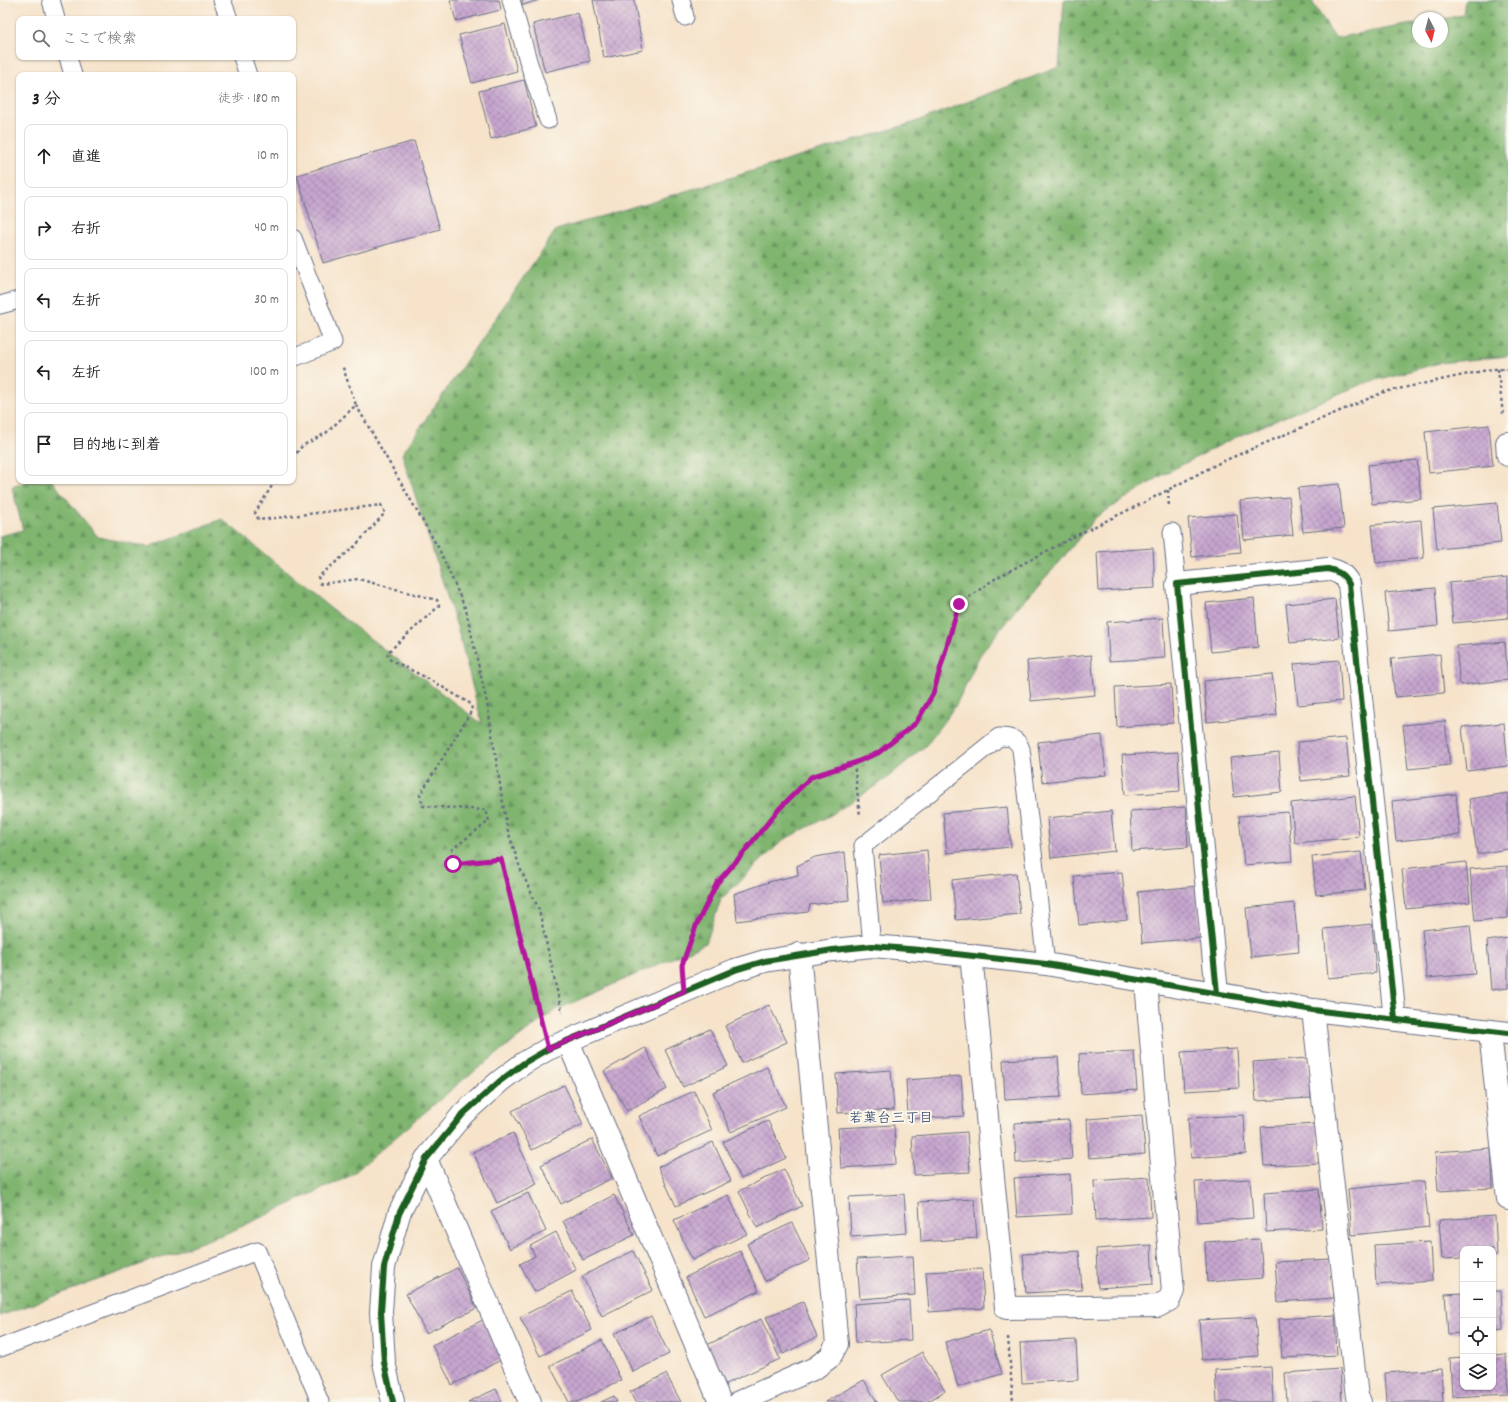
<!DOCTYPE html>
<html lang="ja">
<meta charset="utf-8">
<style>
:root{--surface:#fff;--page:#f2f2f2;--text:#202124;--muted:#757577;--line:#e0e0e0}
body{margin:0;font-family:Dekko,"Klee One",sans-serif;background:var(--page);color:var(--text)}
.controls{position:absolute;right:12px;bottom:12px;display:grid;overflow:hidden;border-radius:8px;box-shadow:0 1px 3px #0004}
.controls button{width:36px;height:36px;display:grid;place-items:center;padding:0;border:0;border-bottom:1px solid var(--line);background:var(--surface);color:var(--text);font:20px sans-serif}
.compass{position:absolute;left:1412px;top:12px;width:36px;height:36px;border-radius:50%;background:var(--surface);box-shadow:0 1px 3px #0004;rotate:173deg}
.stop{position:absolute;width:12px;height:12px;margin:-9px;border:3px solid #b5179e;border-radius:50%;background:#fff}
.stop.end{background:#b5179e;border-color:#fff;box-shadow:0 1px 4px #0008}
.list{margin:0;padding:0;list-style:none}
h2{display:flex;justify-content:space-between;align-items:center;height:52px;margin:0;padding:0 16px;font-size:17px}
h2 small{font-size:13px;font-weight:400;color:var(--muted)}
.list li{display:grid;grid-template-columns:26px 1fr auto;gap:12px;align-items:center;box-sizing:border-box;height:64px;margin:0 8px 8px;padding:0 8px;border:1px solid var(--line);border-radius:8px}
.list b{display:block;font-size:15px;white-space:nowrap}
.list em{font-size:13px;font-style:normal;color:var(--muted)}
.icon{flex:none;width:22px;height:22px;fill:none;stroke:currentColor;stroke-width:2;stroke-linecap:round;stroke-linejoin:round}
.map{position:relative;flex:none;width:1508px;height:1402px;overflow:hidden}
.search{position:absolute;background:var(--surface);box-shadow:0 1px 3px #0004;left:16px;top:16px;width:280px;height:44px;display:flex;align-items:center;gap:10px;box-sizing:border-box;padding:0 14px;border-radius:8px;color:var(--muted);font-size:15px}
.panel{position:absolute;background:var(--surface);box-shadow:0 1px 3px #0004;left:16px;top:72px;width:280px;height:412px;border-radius:8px}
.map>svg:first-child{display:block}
.forest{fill:url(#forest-firs);stroke:#4e7267}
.building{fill:url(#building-cross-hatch)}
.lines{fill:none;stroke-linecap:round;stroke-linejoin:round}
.service-casing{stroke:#686e84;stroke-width:19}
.minor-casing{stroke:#686e84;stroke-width:24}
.tertiary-casing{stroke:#686e84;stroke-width:24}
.path{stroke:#686e84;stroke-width:2.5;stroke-dasharray:3 3;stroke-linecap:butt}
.service{stroke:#fff;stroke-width:17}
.minor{stroke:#fff;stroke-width:22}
.tertiary{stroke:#fff;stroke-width:22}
.cycleway-casing{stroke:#fbf7ec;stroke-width:8}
.cycleway{stroke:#1b5e20;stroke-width:6}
.route{stroke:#b5179e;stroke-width:5}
.labels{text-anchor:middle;stroke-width:4;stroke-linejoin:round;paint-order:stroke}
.neighbourhood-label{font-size:14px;fill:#1b2f5e;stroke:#fbf7ec}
</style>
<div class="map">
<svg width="1508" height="1402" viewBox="0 0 1508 1402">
<defs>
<pattern id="forest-firs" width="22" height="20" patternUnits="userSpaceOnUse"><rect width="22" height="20" fill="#80b570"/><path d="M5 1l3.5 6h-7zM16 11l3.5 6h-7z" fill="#68945f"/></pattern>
<pattern id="building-cross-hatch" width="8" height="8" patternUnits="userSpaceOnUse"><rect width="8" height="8" fill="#c7a6cf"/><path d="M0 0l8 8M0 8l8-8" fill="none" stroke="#a188ab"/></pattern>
</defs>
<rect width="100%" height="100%" fill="#fbf7ec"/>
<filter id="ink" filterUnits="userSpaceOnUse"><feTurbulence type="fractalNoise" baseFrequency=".025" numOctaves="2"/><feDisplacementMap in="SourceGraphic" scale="8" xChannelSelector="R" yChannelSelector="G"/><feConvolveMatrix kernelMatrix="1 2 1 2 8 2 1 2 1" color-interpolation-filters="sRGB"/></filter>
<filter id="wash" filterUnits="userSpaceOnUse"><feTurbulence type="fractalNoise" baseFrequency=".012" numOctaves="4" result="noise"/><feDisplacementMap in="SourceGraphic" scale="16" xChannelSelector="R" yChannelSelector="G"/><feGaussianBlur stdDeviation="0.9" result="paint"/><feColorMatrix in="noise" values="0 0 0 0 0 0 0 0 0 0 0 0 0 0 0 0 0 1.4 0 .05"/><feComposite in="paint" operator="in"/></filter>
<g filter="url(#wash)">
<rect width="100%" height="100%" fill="#f6e3ca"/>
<path class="forest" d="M1064 0H1311L1335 38 1418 23V42H1442V19L1463 15 1465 0H1508V356L1439 363 1362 384 1234 438 1164 474 1096 517 1058 564 1017 608 980 655 956 705 926 745 886 779 831 815 783 840 721 899 706 943 554 1011 464 1079 350 1176 232 1231 0 1316V536L23 530 12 487 28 481H52L98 537 148 547 222 519 330 608 482 724 458 630 402 454 556 230 912 123 1059 67Z"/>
<g id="blocks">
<path class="building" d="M450 0H499L501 10 456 21Z
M522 0H539L523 5Z
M593 0H634L643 50 604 58Z
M578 13 590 61 545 72 533 24Z
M505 24 517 71 472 83 459 35Z
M524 80 536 127 491 139 479 91Z
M414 141 440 229 323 263 297 175Z
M1489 425 1493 466 1429 473 1425 432Z
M1417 460 1421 499 1372 504 1368 465Z
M1339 484 1344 528 1303 532 1298 488Z
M1289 497 1293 535 1244 540 1240 501Z
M1497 503 1501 543 1437 549 1433 509Z
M1237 514 1241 552 1192 557 1188 518Z
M1421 520 1424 558 1376 563 1372 525Z
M1153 548 1155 588 1099 591 1097 552Z
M1508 577V618L1453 623 1449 583Z
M1435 588 1438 626 1389 631 1385 593Z
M1254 598 1258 647 1211 652 1206 603Z
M1335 599 1339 638 1290 643 1286 604Z
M1163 618 1165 658 1109 661 1107 622Z
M1505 642 1508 680 1460 685 1456 646Z
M1440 654 1444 693 1395 697 1391 659Z
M1091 655 1095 695 1031 701 1027 661Z
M1339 660 1342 701 1298 705 1294 664Z
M1272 674 1277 715 1207 722 1204 681Z
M1171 684 1173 723 1117 727 1115 687Z
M1445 721 1450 765 1408 769 1403 725Z
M1504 723 1508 766 1467 771 1462 727Z
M1102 735 1106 775 1042 782 1038 742Z
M1346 738 1350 776 1301 781 1297 742Z
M1178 752 1180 791 1125 795 1122 755Z
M1279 753 1282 792 1234 797 1230 758Z
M1508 793V849L1477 854 1469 799Z
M1456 794 1460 835 1396 841 1392 801Z
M1355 796 1359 837 1295 843 1291 803Z
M1007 807 1011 847 947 853 943 813Z
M1186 807 1188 847 1132 851 1130 811Z
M1111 811 1115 851 1051 858 1047 818Z
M1288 812 1292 861 1244 865 1239 816Z
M927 850 931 899 883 903 879 855Z
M845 852 849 900 810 905 808 912 737 921 734 894 769 882 798 875 797 866 815 857Z
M1361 852 1365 890 1316 895 1312 857Z
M1466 862 1470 902 1406 909 1402 869Z
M1508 866V918L1475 921 1470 869Z
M1122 872 1127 920 1079 925 1074 876Z
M1016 873 1020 914 956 920 952 880Z
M1197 886 1201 938 1142 943 1138 892Z
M1294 903 1299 952 1251 957 1246 908Z
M1372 924 1376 973 1328 978 1324 929Z
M1470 925 1475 974 1427 978 1422 930Z
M1508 938V988L1491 990 1487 941Z
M769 1005 787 1042 742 1063 725 1026Z
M710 1029 728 1066 683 1087 665 1050Z
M645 1048 667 1089 627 1111 604 1071Z
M1237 1049 1239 1088 1184 1091 1181 1052Z
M1134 1051 1137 1090 1081 1094 1079 1054Z
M1058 1057 1061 1097 1005 1100 1003 1060Z
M1308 1058 1311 1098 1256 1101 1253 1062Z
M767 1067 786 1107 731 1132 713 1092Z
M891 1070 894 1110 838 1113 836 1074Z
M961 1076 964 1116 908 1119 906 1080Z
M564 1085 583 1124 532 1150 512 1111Z
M694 1091 712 1130 657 1156 639 1116Z
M1142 1115 1145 1154 1089 1158 1087 1119Z
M1244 1115 1246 1154 1191 1158 1188 1118Z
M1069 1120 1072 1159 1016 1163 1014 1123Z
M768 1121 786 1158 741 1179 723 1142Z
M1317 1124 1319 1163 1264 1166 1261 1127Z
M894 1125 896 1164 841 1168 838 1128Z
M967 1132 970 1172 914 1175 912 1136Z
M513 1133 537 1184 497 1203 473 1152Z
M592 1139 612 1178 561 1204 541 1165Z
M713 1142 731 1181 676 1206 658 1167Z
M1491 1148 1493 1188 1438 1191 1435 1152Z
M784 1169 802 1206 757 1228 739 1191Z
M1070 1174 1072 1214 1017 1217 1014 1178Z
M1149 1177 1151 1217 1096 1220 1094 1181Z
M1250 1179 1253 1218 1198 1222 1195 1182Z
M1424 1181 1429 1227 1352 1235 1348 1189Z
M1319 1189 1322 1229 1266 1232 1264 1193Z
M528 1193 546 1231 510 1249 491 1211Z
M904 1194 907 1233 851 1237 849 1197Z
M614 1195 634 1235 583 1260 563 1221Z
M728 1195 747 1234 692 1260 674 1220Z
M974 1199 977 1238 921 1242 919 1202Z
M1495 1216 1497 1256H1493V1249H1463V1258L1442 1259 1439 1220Z
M792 1223 810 1260 765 1281 747 1244Z
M556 1232 576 1270 535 1292 520 1264 535 1256 530 1246Z
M1260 1239 1263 1278 1207 1282 1205 1242Z
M1430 1242 1432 1281 1376 1285 1374 1245Z
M1151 1245 1153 1284 1098 1288 1096 1249Z
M633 1251 653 1290 602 1316 582 1276Z
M740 1251 759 1291 704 1316 686 1277Z
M1079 1251 1082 1290 1026 1293 1023 1254Z
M913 1256 915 1295 860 1299 857 1259Z
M1331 1259 1334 1298 1278 1302 1275 1262Z
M457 1268 477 1308 426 1333 406 1294Z
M982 1269 984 1308 929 1312 926 1272Z
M572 1291 592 1330 540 1356 520 1317Z
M1493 1291H1501L1503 1330 1493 1331Z
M1463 1293V1333L1448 1334 1445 1294Z
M909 1300 911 1340 856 1343 854 1304Z
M803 1302 817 1337 783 1354 766 1317Z
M1335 1315 1337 1355 1282 1358 1279 1319Z
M651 1316 669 1354 633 1372 614 1334Z
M1255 1317 1258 1356 1202 1360 1199 1320Z
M761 1319 780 1359 725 1384 707 1345Z
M483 1320 503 1359 452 1385 432 1345Z
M989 1330 1002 1374 958 1387 945 1342Z
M602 1340 621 1380 577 1402H569L550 1366Z
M1076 1340 1078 1380 1022 1383 1020 1343Z
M922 1352 945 1391 927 1402H898L882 1375Z
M1506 1354 1508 1394 1452 1397 1450 1358 1463 1357V1387H1493V1355Z
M1271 1367 1273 1402H1217L1215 1370Z
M1340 1369 1342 1402H1287L1285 1373Z
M1441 1369 1443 1402H1387L1385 1373Z
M666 1374 681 1402H635L630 1392Z
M864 1380 877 1402H825Z
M496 1389 502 1402H468Z
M614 1396 617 1402H601Z"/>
</g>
</g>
<g filter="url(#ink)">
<use href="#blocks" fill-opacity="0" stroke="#686e84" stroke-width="1"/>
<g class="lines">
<g class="service-casing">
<path id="service" d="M51 0 56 19
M222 0 229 19
M511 0 529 64 548 120
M681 0 685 17
M68 57 73 75
M242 57 248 75
M293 238 333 342 293 358
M0 305 19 300
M1172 532 1177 584
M872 946 863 846 999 737C1010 737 1017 738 1021 749L1046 964
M0 1348 257 1251 320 1402"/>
</g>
<g class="minor-casing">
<path id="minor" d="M1507 443 1508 455
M971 955 1006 1308 1158 1306 1169 1300 1173 1291 1146 982
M1217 993 1177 584 1328 569C1340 572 1343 574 1349 584L1395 1019
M1313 1010 1357 1397 1360 1402
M1490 1032 1508 1199
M568 1041 720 1402
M426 1159 530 1402
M739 1402 815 1368 830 1357 837 1344 799 954"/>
</g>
<g class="tertiary-casing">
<path id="tertiary" d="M393 1402 384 1362 381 1312 384 1267 399 1214 426 1159 463 1114 500 1081 524 1063 548 1049 735 970 765 961 833 950 872 946 920 950 1046 964 1313 1010 1508 1033"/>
</g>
<path class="path" d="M1498 369 1503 415
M356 405 439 549 466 610 487 703 507 828 520 868 539 910 562 1013
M293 458 302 446 326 433 356 405 342 365
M275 481 255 513 259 520 381 505 385 513 354 547 318 577 321 584 358 579 437 600 439 606 387 653 389 659 427 678 471 704 472 710 420 795 423 806 486 810 489 821 451 850 453 864 501 859 541 1021
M1168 490 1169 508
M854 763 860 816
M683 961 695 926 717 883 739 858 780 808 811 777 854 763 878 753 916 723 933 694 959 604 996 578 1077 535 1145 502 1219 463 1384 392 1492 369H1508
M1008 1337 1013 1402"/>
<use href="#service" class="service"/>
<use href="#minor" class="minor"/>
<use href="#tertiary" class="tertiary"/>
<g class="cycleway-casing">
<path id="cycleway" d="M1217 993 1177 584 1328 569C1340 572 1343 574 1349 584L1395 1019
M393 1402 384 1362 381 1312 384 1267 399 1214 426 1159 463 1114 500 1081 524 1063 548 1049 735 970 765 961 833 950 872 946 920 950 1046 964 1313 1010 1508 1033"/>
</g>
<use href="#cycleway" class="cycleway"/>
</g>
</g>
<g class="lines" filter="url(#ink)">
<path class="route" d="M453 864 501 859 548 1049 684 992 682 965 696 926 717 883 739 858 780 808 811 777 854 763 878 753 916 723 933 694 959 604"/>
</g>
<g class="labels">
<g class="neighbourhood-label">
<text x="891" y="1122">若葉台三丁目</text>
</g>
</g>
</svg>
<div class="controls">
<button>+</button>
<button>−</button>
<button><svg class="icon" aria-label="locate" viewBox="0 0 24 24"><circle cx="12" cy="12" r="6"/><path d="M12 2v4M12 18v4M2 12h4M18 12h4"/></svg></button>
<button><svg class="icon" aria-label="layers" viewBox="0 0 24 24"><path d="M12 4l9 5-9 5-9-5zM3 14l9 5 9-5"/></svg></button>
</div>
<svg class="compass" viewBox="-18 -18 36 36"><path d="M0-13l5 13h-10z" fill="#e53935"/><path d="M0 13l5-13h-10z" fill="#757577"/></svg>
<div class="stop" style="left:453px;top:864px"></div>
<div class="stop end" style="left:959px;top:604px"></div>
<div class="search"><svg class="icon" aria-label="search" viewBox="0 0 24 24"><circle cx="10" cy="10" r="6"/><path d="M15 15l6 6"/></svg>ここで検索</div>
<section class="panel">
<h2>3 分<small>徒歩 · 180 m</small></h2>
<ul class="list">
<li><svg class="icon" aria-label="ahead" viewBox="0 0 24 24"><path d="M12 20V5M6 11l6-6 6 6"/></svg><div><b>直進</b></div><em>10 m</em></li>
<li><svg class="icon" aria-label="right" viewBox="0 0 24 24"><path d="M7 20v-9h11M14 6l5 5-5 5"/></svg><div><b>右折</b></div><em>40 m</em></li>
<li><svg class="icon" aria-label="left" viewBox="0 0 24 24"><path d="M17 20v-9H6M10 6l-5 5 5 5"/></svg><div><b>左折</b></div><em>30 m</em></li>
<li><svg class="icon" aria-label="left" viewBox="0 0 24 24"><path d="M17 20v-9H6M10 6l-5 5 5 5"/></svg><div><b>左折</b></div><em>100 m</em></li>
<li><svg class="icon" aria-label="arrive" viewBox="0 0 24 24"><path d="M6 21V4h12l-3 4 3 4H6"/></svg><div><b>目的地に到着</b></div></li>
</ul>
</section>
</div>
